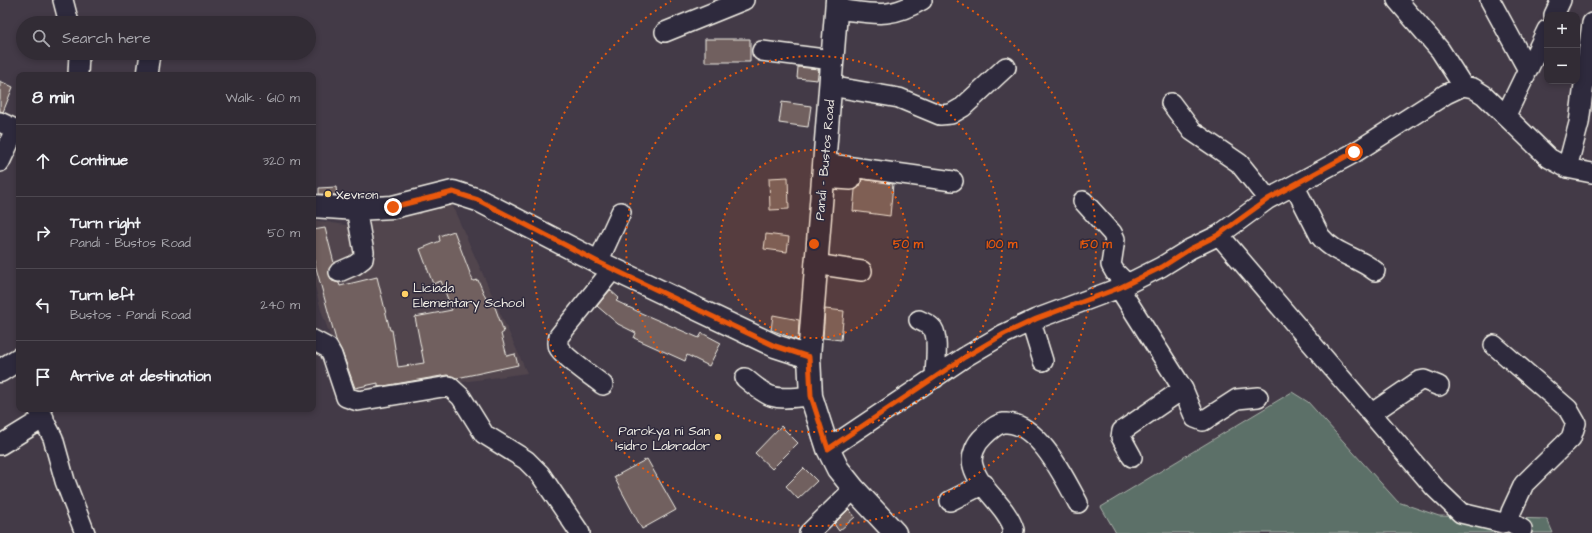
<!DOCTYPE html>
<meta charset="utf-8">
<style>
:root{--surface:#322c35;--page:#3a343d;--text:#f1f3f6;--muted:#a8a7ad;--line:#4d4850}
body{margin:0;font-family:"Architects Daughter",sans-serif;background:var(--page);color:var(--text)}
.controls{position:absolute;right:12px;top:12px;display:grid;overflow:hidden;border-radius:8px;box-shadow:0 2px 6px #0003}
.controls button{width:36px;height:36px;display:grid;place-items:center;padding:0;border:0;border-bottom:1px solid var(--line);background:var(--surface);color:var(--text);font:20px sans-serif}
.stop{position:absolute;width:12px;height:12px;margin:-9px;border:3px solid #ea580c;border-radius:50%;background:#fff}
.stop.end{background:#ea580c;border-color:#fff;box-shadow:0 1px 4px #0008}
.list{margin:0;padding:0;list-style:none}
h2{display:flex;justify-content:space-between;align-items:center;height:52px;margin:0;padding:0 16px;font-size:17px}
h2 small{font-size:13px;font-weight:400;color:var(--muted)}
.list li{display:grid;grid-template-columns:26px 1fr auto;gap:12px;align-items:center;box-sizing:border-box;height:72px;padding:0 16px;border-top:1px solid var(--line)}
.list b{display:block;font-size:15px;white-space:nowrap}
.list p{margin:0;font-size:13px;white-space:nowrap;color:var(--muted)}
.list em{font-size:13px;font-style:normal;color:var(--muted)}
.icon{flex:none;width:22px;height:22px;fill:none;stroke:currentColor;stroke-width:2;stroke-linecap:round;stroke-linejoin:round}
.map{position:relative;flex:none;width:1592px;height:533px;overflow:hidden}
.search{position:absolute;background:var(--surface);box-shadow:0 2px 6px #0003;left:16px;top:16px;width:300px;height:44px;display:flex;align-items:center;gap:10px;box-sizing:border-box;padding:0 14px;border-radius:22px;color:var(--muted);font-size:15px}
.panel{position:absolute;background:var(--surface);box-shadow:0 2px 6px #0003;left:16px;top:72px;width:300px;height:340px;border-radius:8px}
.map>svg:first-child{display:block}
.built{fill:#51454e}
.green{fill:#5c7068;stroke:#a8b0a8}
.building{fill:#71605e;stroke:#f4f1e8}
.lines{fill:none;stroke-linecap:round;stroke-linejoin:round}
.minor-casing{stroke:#f4f1e8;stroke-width:22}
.major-casing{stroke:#f4f1e8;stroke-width:25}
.minor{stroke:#2f2a3d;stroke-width:19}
.major{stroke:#2f2a3d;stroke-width:22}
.route{stroke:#ea580c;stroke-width:5}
.ring{fill:none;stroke:#e8590c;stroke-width:2;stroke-dasharray:2 4}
.poi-dot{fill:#ffd166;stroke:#2f2a3d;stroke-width:1.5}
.labels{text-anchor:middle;stroke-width:3;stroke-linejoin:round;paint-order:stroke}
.street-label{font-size:13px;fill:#f4f1e8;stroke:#2f2a3d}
.poi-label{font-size:13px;fill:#f4f1e8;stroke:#2f2a3d;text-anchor:start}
.centre{fill:#e8590c;stroke:#2f2a3d;stroke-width:2}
.ring-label{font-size:12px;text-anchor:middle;font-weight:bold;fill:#e8590c;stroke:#2f2a3d;stroke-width:3;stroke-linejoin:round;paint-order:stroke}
</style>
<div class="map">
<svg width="1592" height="533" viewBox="0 0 1592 533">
<rect width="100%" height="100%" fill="#433a47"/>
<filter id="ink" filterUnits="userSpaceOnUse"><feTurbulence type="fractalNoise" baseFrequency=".025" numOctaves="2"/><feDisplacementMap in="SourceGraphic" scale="8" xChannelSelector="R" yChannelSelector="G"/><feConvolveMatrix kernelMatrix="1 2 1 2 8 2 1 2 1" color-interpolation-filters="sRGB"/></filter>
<g filter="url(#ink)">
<path class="built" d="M451 203 527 373 352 397 321 310 313 279V220L352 226Z"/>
<path class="green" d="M1292 392 1308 402 1398 502 1439 516 1547 519 1553 533H1116L1101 507Z"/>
<path class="building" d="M705 39H750V62H705Z
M798 67 819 69 817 80 797 78Z
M0 81 13 87 3 112 0 111Z
M782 102 811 106 808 127 779 123Z
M788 177 789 209 770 210 769 178Z
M862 179 893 184 890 216 853 211 855 190 860 186Z
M336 187 337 195 319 194V188Z
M325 228 334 263 328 271 332 281 339 283 340 286 377 277 390 330H392L398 367 424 363 415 317 452 310 441 281 433 284 420 249 440 241 439 236 454 231 473 281 478 280 487 301 492 299 504 332 501 334 507 356 515 354 518 365 457 378 447 375 378 387V383L355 388 342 352 336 340 313 257V230Z
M766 234 789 237 787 252 764 249Z
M610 290 619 298 616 301 641 313 699 338 702 333 721 343 709 366 687 355 685 361 634 338 636 333 618 324 597 306Z
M825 309 844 311 841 340 823 338Z
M773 315 799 320 798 340 771 330Z
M781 426 798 443 772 469 755 453Z
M647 459 676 510 642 529 614 477Z
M804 468 817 481 798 499 786 486Z
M849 509 855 517 839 531 834 524Z"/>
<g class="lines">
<g class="minor-casing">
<path id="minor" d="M63 0 69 23
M1397 0 1440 50 1463 86
M1490 0 1528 70
M836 9C873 13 888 20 922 0
M1554 15 1561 0
M665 32 744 0
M762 51 832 60
M78 75 79 53
M147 75 150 53
M830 86 899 98 940 115 951 114 963 107 1006 67
M1171 103 1192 131 1239 163 1268 199
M1506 115 1547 30
M0 122 19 131
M0 162 15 130
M823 163 953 181
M1567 168 1579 123 1592 23
M822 178 851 180
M1294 185 1320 236C1334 254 1358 257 1375 271
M1083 201 1112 233 1115 239 1111 265 1115 272 1127 284
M1219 235 1435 488 1461 513 1503 523 1509 521 1511 512 1524 484 1571 438 1576 423 1568 409 1494 345
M598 262 621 212
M815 264 862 271
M339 272 355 265 363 259 364 252 356 209
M1119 288 1183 389 1122 431 1121 437 1132 457
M919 320C925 323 929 324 933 329 939 338 935 366 935 378
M1031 322 1043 361
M313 340 328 348 332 355 346 397 358 401 449 386 461 397 484 434 526 460 540 474 580 533
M745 378C773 402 775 399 811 396
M603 385C593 377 565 358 559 348 557 344 558 340 559 336L613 269
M1183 389 1195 418 1203 421 1237 399 1258 397
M38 409 53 438 65 481 85 533
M1372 413 1419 381 1424 380 1439 386
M0 445 44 418
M828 449 965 357 1004 334 1036 319 1119 288 1161 267 1190 249 1219 235 1268 199 1354 153 1446 94 1463 86 1473 88 1484 95 1549 158 1567 168 1592 173
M950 501 984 484
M1509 521 1522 529 1521 533
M809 533 854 489
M1012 533 1014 530C1007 506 979 489 973 466 970 456 976 443 984 436 989 431 996 424 1004 423 1037 420 1065 479 1078 503"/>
</g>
<g class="major-casing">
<path id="major" d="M837 0 809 357 811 396 828 449 838 469 854 489 895 533
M313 206 356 209 393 207 453 192 478 200 598 262 775 346 809 357
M0 371 19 359"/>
</g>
<use href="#minor" class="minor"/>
<use href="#major" class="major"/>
</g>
</g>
<g class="lines" filter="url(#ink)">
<path class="route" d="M393 207 453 192 478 200 598 262 775 346 809 357 811 396 828 449 965 357 1004 334 1036 319 1119 288 1162 267 1190 249 1218 235 1268 199 1354 152"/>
</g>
<circle cx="814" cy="244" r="94" fill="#e8590c" fill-opacity=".12"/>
<g class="ring">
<circle cx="814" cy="244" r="94"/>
<circle cx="814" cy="244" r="188"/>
<path d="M957 1A282 282 0 1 1 671 1"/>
</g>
<g class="poi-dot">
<circle cx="328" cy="194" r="4"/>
<circle cx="405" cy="294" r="4"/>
<circle cx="718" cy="437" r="4"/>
</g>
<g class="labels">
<g class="street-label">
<text transform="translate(824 160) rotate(-85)" y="5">Pandi - Bustos Road</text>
</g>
<g class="poi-label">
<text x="336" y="199">Xevron</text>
<text x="413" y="292">Liciada<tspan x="413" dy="15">Elementary School</tspan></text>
<text x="710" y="435" text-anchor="end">Parokya ni San<tspan x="710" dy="15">Isidro Labrador</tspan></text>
</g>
</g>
<circle cx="814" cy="244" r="6" class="centre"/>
<g class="ring-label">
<text x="908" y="248">50 m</text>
<text x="1002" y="248">100 m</text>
<text x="1096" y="248">150 m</text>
</g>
</svg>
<div class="controls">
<button>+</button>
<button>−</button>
</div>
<div class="stop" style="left:1354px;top:152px"></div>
<div class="stop end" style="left:393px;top:207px"></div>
<div class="search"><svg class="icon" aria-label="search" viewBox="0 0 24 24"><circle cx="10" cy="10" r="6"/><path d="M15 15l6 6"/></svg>Search here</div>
<section class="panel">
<h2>8 min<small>Walk · 610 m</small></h2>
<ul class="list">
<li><svg class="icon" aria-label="ahead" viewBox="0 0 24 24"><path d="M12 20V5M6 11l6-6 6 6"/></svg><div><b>Continue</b></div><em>320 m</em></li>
<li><svg class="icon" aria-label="right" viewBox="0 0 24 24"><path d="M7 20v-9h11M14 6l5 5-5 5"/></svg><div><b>Turn right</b><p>Pandi - Bustos Road</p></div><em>50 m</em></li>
<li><svg class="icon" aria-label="left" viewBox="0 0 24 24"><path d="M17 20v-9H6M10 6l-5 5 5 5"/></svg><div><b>Turn left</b><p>Bustos - Pandi Road</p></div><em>240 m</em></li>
<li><svg class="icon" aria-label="arrive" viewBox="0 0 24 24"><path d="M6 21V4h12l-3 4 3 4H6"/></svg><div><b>Arrive at destination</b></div></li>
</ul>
</section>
</div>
